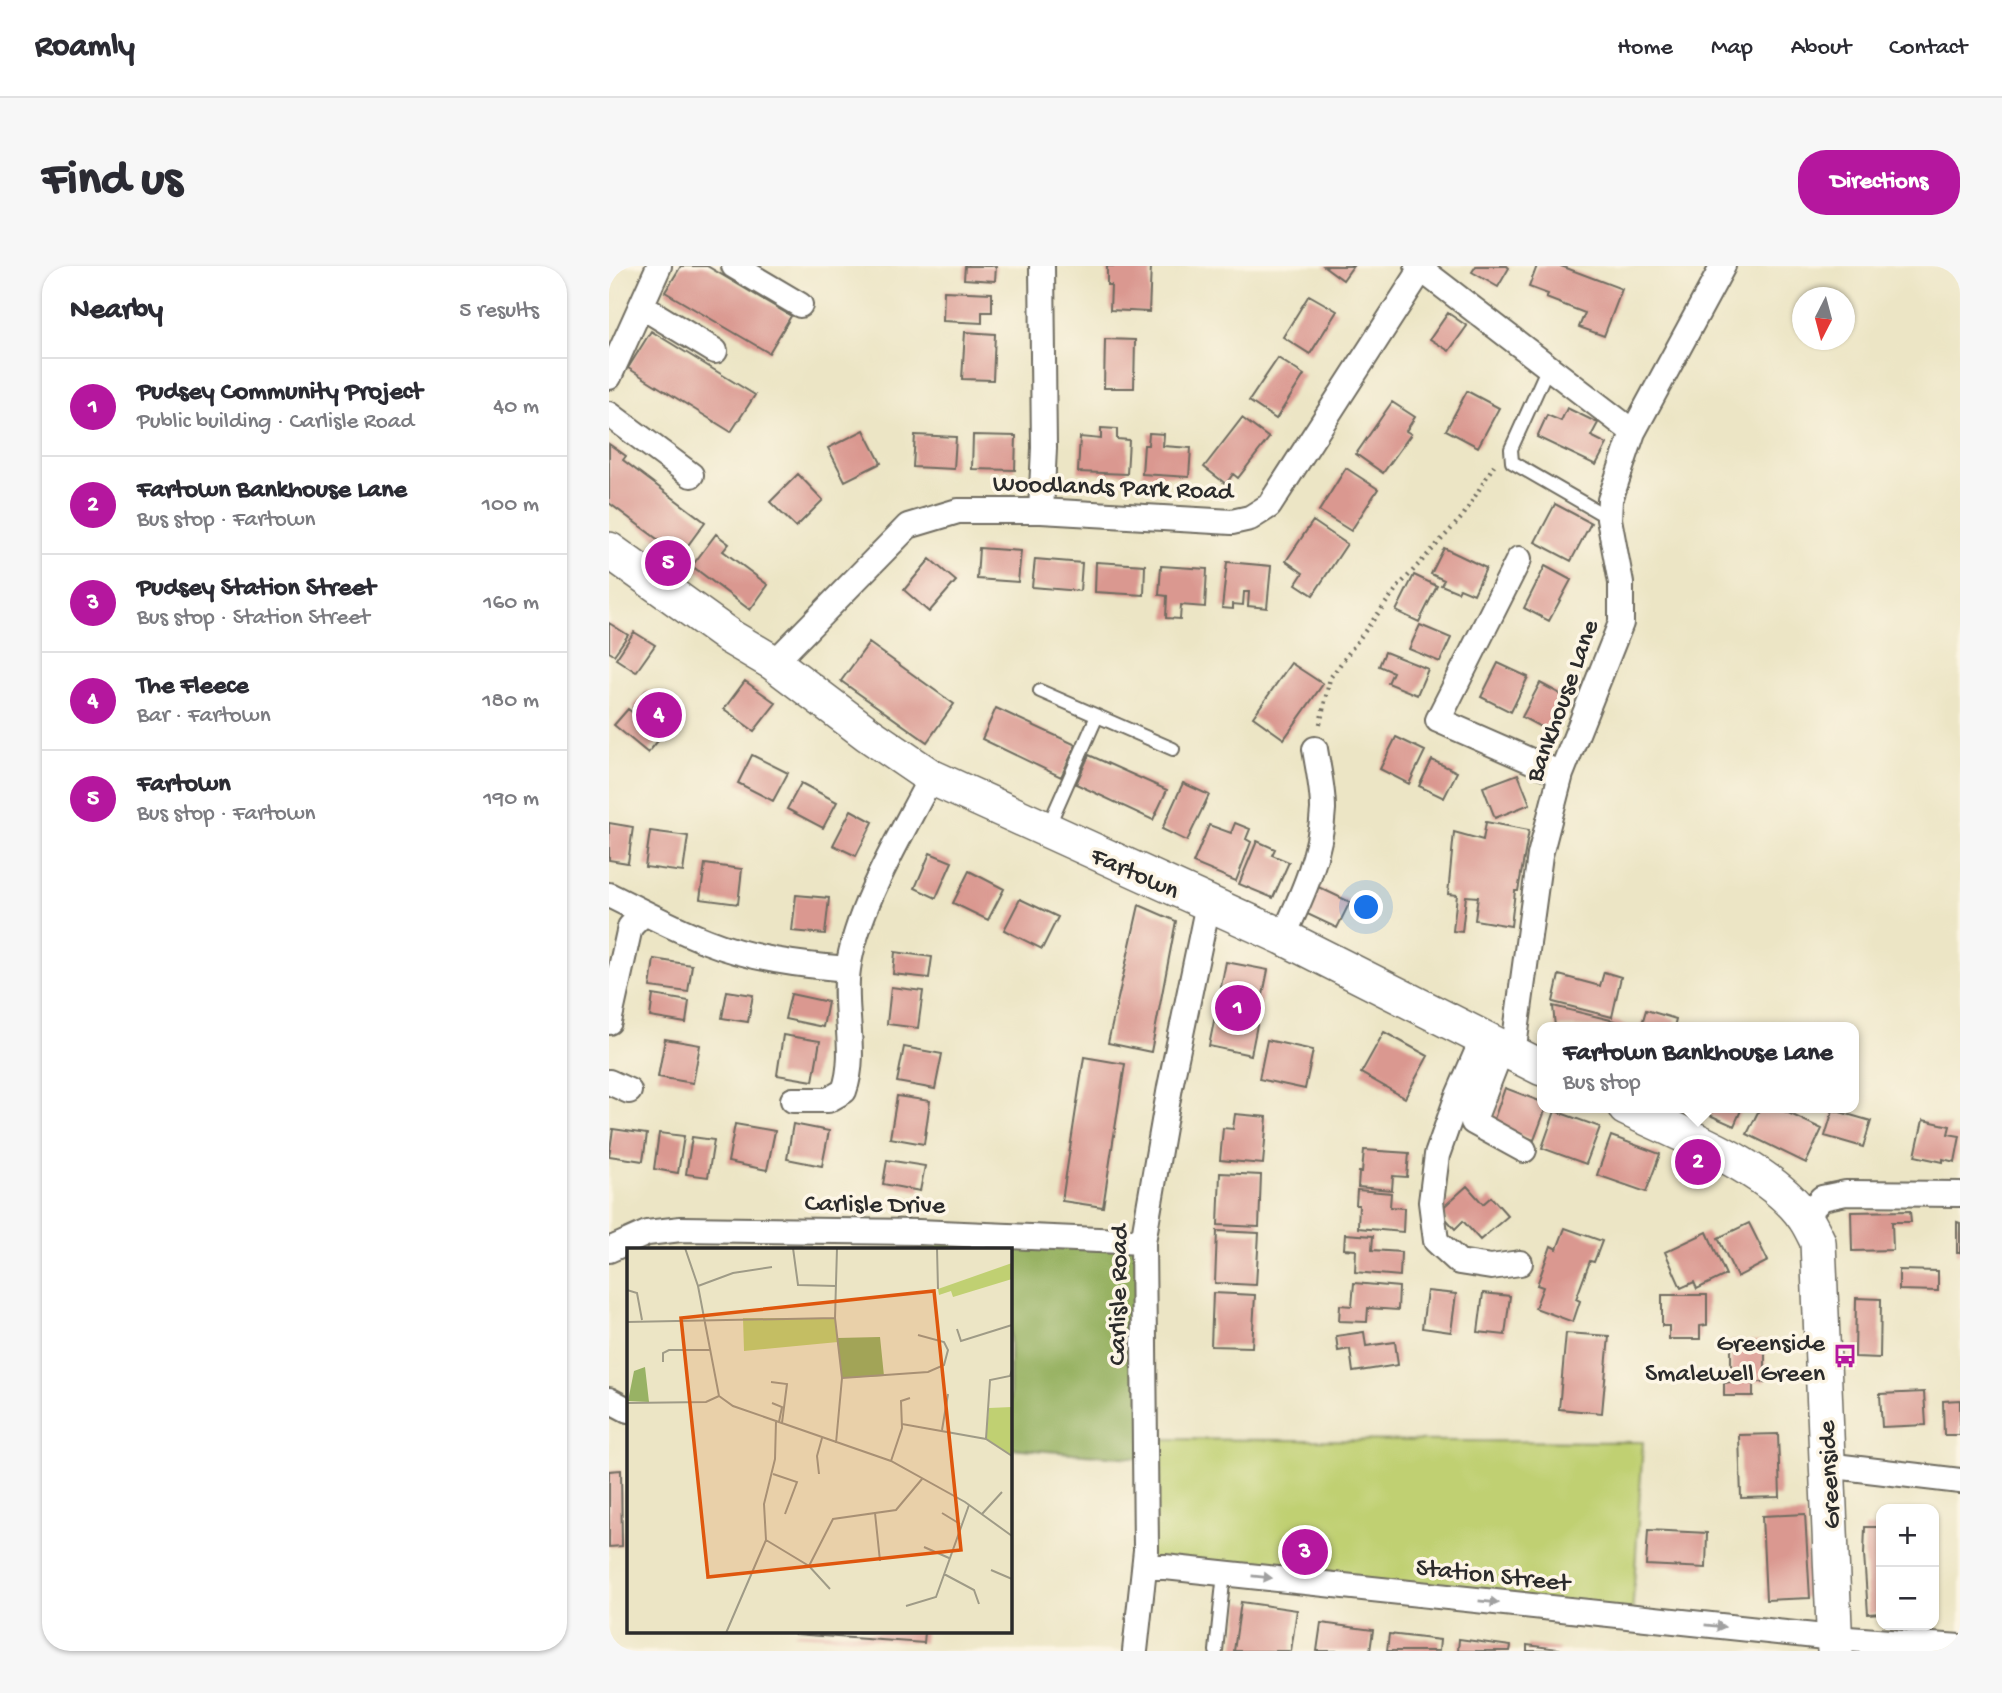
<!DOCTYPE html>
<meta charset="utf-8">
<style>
:root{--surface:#fff;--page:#f7f7f7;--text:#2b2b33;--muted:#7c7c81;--line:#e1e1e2;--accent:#b5179e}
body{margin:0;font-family:"Gochi Hand",sans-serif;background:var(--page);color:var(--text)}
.controls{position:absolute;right:21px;bottom:21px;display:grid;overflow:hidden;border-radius:14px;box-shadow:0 2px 5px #0004}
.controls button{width:63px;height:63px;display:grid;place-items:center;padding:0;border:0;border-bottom:2px solid var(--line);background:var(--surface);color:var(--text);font:35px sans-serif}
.compass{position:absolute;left:1183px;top:21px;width:63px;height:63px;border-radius:50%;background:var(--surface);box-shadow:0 2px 5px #0004;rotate:186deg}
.you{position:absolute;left:758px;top:642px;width:24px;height:24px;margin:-18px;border:5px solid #fff;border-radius:50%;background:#1a73e8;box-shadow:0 0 0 10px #1a73e833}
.badge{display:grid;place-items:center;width:46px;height:46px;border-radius:50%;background:var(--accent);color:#fff;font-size:23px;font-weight:700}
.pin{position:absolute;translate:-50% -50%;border:4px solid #fff;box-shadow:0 2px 7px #0006}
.popup{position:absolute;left:928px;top:756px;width:322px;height:91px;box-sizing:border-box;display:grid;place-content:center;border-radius:14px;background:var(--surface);filter:drop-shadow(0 2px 5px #0005);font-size:23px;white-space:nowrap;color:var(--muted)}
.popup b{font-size:26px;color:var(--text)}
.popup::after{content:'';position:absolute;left:50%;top:100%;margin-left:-14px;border:14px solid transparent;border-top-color:var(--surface)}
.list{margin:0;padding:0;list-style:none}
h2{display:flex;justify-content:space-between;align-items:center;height:91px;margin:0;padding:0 28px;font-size:30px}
h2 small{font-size:23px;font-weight:400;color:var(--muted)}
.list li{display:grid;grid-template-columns:46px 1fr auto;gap:21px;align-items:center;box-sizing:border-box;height:98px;padding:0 28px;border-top:2px solid var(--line)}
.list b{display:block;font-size:26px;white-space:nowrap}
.list p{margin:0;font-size:23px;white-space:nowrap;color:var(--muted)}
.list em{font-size:23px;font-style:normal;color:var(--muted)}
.map{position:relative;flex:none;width:1351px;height:1385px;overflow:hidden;border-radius:28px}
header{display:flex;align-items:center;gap:42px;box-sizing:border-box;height:98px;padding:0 35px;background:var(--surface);border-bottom:2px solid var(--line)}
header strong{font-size:33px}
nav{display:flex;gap:38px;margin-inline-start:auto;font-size:24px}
.intro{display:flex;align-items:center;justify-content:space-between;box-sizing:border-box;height:168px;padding:0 42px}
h1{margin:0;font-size:49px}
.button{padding:18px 32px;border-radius:28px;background:var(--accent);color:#fff;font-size:24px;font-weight:700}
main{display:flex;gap:42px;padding:0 42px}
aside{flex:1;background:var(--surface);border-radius:28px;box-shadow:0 2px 5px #0004}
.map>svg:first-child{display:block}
.green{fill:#c0d072;stroke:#767e4e;stroke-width:2}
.forest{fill:#98b264;stroke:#626e48;stroke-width:2}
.building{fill:#da9890}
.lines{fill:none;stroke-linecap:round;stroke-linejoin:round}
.lane-casing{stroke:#6f6c61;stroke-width:16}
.street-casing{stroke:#6f6c61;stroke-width:28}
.secondary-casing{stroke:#6f6c61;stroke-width:38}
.path{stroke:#6f6c61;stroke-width:4.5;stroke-dasharray:2 5;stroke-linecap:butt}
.lane{stroke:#fff;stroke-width:12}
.street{stroke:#fff;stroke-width:24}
.secondary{stroke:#fff;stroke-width:35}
.oneway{fill:#a0a0a0}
.labels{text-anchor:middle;stroke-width:7;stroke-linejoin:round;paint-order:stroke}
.street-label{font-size:26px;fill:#2b2b2b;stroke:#fcf5e5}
.poi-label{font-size:26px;fill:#2b2b2b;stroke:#fcf5e5;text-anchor:end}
.inset-road{fill:none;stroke:#9f9b87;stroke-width:2}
.view{fill:#df570e;fill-opacity:0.15;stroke:#df570e;stroke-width:3.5}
.inset-edge{fill:none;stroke:#2b2b2b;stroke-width:3.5}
</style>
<header>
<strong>Roamly</strong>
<nav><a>Home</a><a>Map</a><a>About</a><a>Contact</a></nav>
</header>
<div class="intro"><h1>Find us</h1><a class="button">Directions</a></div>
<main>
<aside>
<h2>Nearby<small>5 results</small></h2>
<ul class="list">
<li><span class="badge">1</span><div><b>Pudsey Community Project</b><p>Public building · Carlisle Road</p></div><em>40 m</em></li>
<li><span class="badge">2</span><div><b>Fartown Bankhouse Lane</b><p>Bus stop · Fartown</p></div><em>100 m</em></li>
<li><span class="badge">3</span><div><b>Pudsey Station Street</b><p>Bus stop · Station Street</p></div><em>160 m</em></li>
<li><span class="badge">4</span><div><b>The Fleece</b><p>Bar · Fartown</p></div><em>180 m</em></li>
<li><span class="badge">5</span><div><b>Fartown</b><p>Bus stop · Fartown</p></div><em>190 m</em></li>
</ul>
</aside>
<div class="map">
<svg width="1351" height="1385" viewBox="0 0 1351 1385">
<rect width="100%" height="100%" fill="#fcf5e5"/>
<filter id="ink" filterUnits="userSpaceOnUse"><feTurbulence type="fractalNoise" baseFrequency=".0143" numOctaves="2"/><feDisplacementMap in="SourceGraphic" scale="14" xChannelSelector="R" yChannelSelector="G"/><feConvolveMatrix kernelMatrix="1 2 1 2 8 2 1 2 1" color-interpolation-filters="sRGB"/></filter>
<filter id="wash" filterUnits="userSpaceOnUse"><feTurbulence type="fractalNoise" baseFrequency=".00686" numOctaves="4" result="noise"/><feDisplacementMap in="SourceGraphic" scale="28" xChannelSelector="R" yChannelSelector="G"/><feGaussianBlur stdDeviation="1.57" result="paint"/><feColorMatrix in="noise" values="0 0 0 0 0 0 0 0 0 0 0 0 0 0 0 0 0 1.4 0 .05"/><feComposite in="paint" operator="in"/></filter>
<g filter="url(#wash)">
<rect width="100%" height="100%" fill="#ece5c5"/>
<path class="green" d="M536 1173 1034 1176 1023 1352 537 1299Z"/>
<path class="forest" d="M309 966 534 976 537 1193 401 1182V984H309Z"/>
<g id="blocks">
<path class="building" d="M72 0H98L182 50 160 87 56 26Z
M356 0H387L386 15 355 13Z
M498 0H542L540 46 501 44 502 19H498Z
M715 0H744L734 14Z
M867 0H898L900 2 889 21 863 6Z
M928 0H952L1013 23 995 70 970 61 976 47 937 32 939 28 920 21Z
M335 25 383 27V46H373V57L334 55Z
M700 29 728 45 701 88 674 71Z
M839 47 858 60 840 85 821 73Z
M42 65 146 129 122 166 19 102Z
M356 66 386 68 384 114 353 113Z
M496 73 526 74 525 122H495Z
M669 92 695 109 667 153 640 135Z
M858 125 890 142 869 181 837 164Z
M783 136 806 151 797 165 802 168 774 207 747 188Z
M958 142 989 157 982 170 998 178 987 199 928 171 938 149 952 155Z
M633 152 660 172 629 212 624 208 617 218 595 201Z
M492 162 508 163V173L520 174 518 208 469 206 471 171 492 173Z
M255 164 272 197 236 215 219 182Z
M540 167 555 168 554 180 582 182 580 211 533 208 535 179H539Z
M306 169 347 171 345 203 304 201Z
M364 169 407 170 406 204 363 203Z
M0 178 17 190 14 194 96 256 71 290 0 237Z
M737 202 769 223 742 265 710 245Z
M189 208 214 234 187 261 161 236Z
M946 238 982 257 962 295 926 276Z
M704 255 738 278 704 329 687 318 694 307 677 295Z
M107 268 120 278 114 285 159 319 141 344 83 300Z
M370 282 412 285 409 316 368 313Z
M835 282 877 302 865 328 851 322 849 326 832 319 835 314 822 308Z
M321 293 347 315 320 346 295 324Z
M426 293 473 297 471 325 423 321Z
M487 296 536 299 535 329 486 326Z
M618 296 662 300 658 342 639 340 640 326H635L634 339 624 338V343L613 342Z
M552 300 598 303 596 341 572 339 571 353 557 352 558 330 550 329Z
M936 300 962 314 940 355 915 342Z
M805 309 828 320 810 356 787 345Z
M0 357 19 369 5 389 0 386Z
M811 359 842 372 831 396 800 383Z
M25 366 46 379 27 406 7 393Z
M260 377 345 438 318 476 232 415Z
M776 386 819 403 808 429 779 417 784 406 770 400Z
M682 397 714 418 675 473 644 451Z
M889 397 919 411 902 446 872 431Z
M136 415 167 437 145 465 115 443Z
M931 417 957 431 939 465 913 451Z
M38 424 69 449 55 466 24 441Z
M387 442 467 479 452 511 373 473Z
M19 443 53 470 39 487 5 459Z
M787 471 816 485 800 518 771 503Z
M143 489 179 507 164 535 129 517Z
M480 489 558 524 544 554 467 518Z
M823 494 848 506 835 532 810 520Z
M909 508 921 538 886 552 874 521Z
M192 517 228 536 214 562 178 543Z
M574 517 600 529 578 575 553 563Z
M242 544 264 556 247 590 224 579Z
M877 556 920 564 909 625H906L902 660 866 654 869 631 857 630 853 666 844 665 848 629 839 628 845 566 874 574Z
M0 557 24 561 19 597 0 594Z
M626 557 641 563 637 573 642 576 627 615 584 597 600 559 622 567Z
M41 565 79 570 74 606 36 601Z
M648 575 666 583 663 589 680 596 664 632 630 618Z
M321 587 343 596 327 632 306 622Z
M96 598 133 603 129 638 91 633Z
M360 605 395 623 379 654 344 637Z
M705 619 741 636 728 662 692 645Z
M187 629 220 632 216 668 183 665Z
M411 633 449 651 433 683 395 664Z
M530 639 567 655 542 786 499 777Z
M286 686 323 691 320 712 284 708Z
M45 693 83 699 79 726 41 721Z
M617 696 659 704 642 789 600 780Z
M995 706 1012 711 1003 751 944 736 950 709 991 720Z
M282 721 314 725 309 762 278 758Z
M118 725 144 729 139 756 113 752Z
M182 728 219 736 214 761 176 753Z
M44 729 80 735 77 757 41 751Z
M944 740 1010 756 1021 761H946Z
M1037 744 1067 753 1065 761H1032Z
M775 766 819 790 796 832 752 807Z
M174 769 211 775 204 815 168 809Z
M56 773 91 779 84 817 49 811Z
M658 774 704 784 696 823 650 813Z
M295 781 333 788 326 823 288 816Z
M475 791 516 798 494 941 453 935Z
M896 822 933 836V842H937L925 874 883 859Z
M288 830 321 835 315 878 281 872Z
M1085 842H1133L1125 860Z
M1151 842H1169L1213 863 1197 897 1138 868Z
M1224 844 1262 855 1254 881 1216 870Z
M946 845 991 861 977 898 933 882Z
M626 848 658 851 654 898 611 894 614 862 624 863Z
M1314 854 1341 860 1339 868 1351 870 1346 896 1334 893V896L1306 890Z
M126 858 166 865 158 904 119 896Z
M184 858 220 865 213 900 178 893Z
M4 863 38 868 34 895 0 890Z
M50 867 75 870 69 907 45 903Z
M1002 870 1051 888 1037 926 988 909Z
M83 871 105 874 99 911 77 908Z
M755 884 800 887 798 911 784 910 783 924 749 921 750 906H753Z
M278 894 316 900 311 925 274 918Z
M611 907 652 909 650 961 609 959Z
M858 920 874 938 882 931 899 950 871 974 854 955 846 963 830 945Z
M748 924 782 927 781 941 795 942 794 966 749 962 750 939H747Z
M1301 945 1302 956H1283L1284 984 1243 985 1242 946Z
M1348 956 1351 957V987H1348Z
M1140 957 1159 995 1128 1011 1109 972Z
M956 962 993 975 985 996 981 995 967 1033 971 1035 964 1056 926 1042 934 1021 928 1019 942 980 948 983Z
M608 965 650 967 647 1019 606 1017Z
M1098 966 1117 1009 1088 1023 1085 1016 1072 1022 1056 986Z
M736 968 764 970 763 984 792 986 791 1010 746 1006 747 984 735 983Z
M1290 1004 1329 1005V1025L1290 1024Z
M745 1017 790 1021 789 1044 759 1042 758 1056 730 1055 731 1039 743 1040Z
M818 1025 847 1028 842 1066 813 1062Z
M604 1027 646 1029 643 1081 602 1080Z
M874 1027 901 1030 896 1069 869 1066Z
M1053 1029H1098V1059L1091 1060V1073H1060V1060H1053Z
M1247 1032 1272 1033 1271 1092 1246 1091Z
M755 1066 757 1080 786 1076 789 1099 744 1106 741 1083 729 1085 727 1070Z
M957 1067 1000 1070 993 1147 950 1143Z
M1122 1075H1156V1116H1144V1130H1115V1117L1122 1116Z
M1315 1126 1317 1159 1273 1161 1271 1128Z
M1351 1134V1169H1335L1334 1135Z
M1169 1168 1171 1231 1132 1232 1130 1169Z
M12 1204 13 1280 0 1281V1205Z
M1196 1248 1201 1332 1157 1334 1153 1250Z
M1256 1261H1272V1347L1259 1348 1255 1288Z
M1039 1264 1098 1267 1097 1302 1037 1299Z
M632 1336 688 1344 682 1385H625Z
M712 1357 764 1364 761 1385H708Z
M185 1366H316L315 1377 185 1368Z
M780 1368 831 1374 830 1385H778Z
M850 1373 902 1380 901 1385H849Z
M918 1379 950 1383 949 1385H918Z"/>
</g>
</g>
<g filter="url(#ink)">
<use href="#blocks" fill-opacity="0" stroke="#6f6c61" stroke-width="2"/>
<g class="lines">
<g class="lane-casing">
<path id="lane" d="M939 101 902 183 903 196 1000 252
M431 425 564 483
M439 561 488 450
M607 1385 615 1307"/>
</g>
<g class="street-casing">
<path id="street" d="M125 0 191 39
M808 0 1024 166
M32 40 106 85
M0 111 50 0
M0 148 82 209
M432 245 435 182 433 0
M910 293 829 454 952 508
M165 397 299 260 349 245H432L623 256 641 252 660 240 812 4
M0 629C32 645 64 662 97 675 142 693 191 699 239 703
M674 671C693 630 712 589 714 543 714 523 709 502 706 483
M0 756 21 661 35 647
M874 772 848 832 828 889 822 936 827 975 850 996 882 1001 911 997
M893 782 864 856 915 884
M904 788 931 589 952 508 1012 357V317L1000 253 1001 234 1024 166 1114 0
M0 816 20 825
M184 834H219L235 825C249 787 233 743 239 703 248 640 293 568 322 511
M1195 951 1213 932 1237 927 1351 928
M0 984 38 967 72 963 309 966 534 976
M0 1134 19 1144
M1217 1199 1351 1215
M537 1299 1225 1372 1351 1381
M526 1385 537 1284 534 976 561 821 599 638"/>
</g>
<g class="secondary-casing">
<path id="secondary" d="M0 284 121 371 165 397 259 468 322 511 674 671 933 802
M1017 842C1071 868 1162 902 1196 952 1201 959 1205 968 1209 976L1226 1385"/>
</g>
<path class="path" d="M711 458 721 412 788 322 854 250 885 199"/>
<use href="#lane" class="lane"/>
<use href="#street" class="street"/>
<use href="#secondary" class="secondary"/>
</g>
<defs><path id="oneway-solid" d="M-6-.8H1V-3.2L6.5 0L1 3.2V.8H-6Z" transform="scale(1.75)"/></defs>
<g class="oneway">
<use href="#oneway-solid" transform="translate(653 1311) rotate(6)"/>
<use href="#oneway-solid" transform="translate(880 1336) rotate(6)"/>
<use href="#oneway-solid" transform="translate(1106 1360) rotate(6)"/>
</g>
</g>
<defs>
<g id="bus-bare" transform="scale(1.89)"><path d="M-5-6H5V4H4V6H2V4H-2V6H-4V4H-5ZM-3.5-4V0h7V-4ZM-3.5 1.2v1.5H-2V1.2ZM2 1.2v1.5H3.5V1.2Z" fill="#b5179e" stroke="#fcf5e5" stroke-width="2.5" paint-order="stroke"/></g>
</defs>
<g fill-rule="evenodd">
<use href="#bus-bare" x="1236" y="1090"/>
</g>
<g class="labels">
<g class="street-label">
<text transform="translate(504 219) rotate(2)" y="9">Woodlands Park Road</text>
<text transform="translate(951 434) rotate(-70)" y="9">Bankhouse Lane</text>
<text transform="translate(527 605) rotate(24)" y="9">Fartown</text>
<text transform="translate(266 936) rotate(1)" y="9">Carlisle Drive</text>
<text transform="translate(507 1029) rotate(-89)" y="9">Carlisle Road</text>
<text transform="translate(1218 1209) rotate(-93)" y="9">Greenside</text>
<text transform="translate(884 1307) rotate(6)" y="9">Station Street</text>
</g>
<g class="poi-label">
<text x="1216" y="1084">Greenside<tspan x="1216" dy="30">Smalewell Green</tspan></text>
</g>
</g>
<g transform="translate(18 982)">
<rect width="385" height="385" fill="#ece5c5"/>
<path d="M385 15V31L326 49 324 43 312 47 311 41ZM116 70H208L211 94 117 103ZM385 159V208L359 191 362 160Z" fill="#c0d072"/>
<path d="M253 89 257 128 215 130 210 90ZM18 119 22 154 1 153 7 123Z" fill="#98b264"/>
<path class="inset-road" d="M58 0 71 38 92 148 106 158 264 213 338 254 385 288M166 0 171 37 209 38M310 0 311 41M71 38 106 25 145 19M0 42 10 45 15 72M0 74 208 70M330 81 334 93 385 77M36 114V105L42 102H83M215 130 301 124 317 117 321 102 317 94 291 87M144 134 160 136 155 175M0 155 79 154 92 148M145 155 155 159 152 174M275 176 359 191 385 208M315 182 321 146M359 191 363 132 383 128 385 122M209 195 215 130 208 70 210 0M264 213 275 180 274 153 283 150M146 226 170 234 158 266M192 226 190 208 195 190M248 265 253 313M315 265 333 276M355 266 375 244M139 292 182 318 203 341M297 299 322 310M182 318 206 271 269 262 295 231M364 322 385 331M317 326 347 342 352 356M279 358 309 349 342 257M99 385 139 292 137 256 148 211 149 173"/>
<path class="view" d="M307 43 334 302 81 329 54 70Z"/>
<rect width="385" height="385" class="inset-edge"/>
</g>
</svg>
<div class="controls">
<button>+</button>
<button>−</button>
</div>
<svg class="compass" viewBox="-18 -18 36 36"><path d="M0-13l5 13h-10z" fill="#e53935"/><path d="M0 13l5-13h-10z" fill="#7c7c81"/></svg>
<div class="you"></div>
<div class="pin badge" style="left:629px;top:742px">1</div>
<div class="pin badge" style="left:1089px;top:896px">2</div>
<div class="popup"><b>Fartown Bankhouse Lane</b>Bus stop</div>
<div class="pin badge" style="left:696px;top:1286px">3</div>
<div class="pin badge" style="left:50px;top:449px">4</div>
<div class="pin badge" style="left:59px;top:297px">5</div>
</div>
</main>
